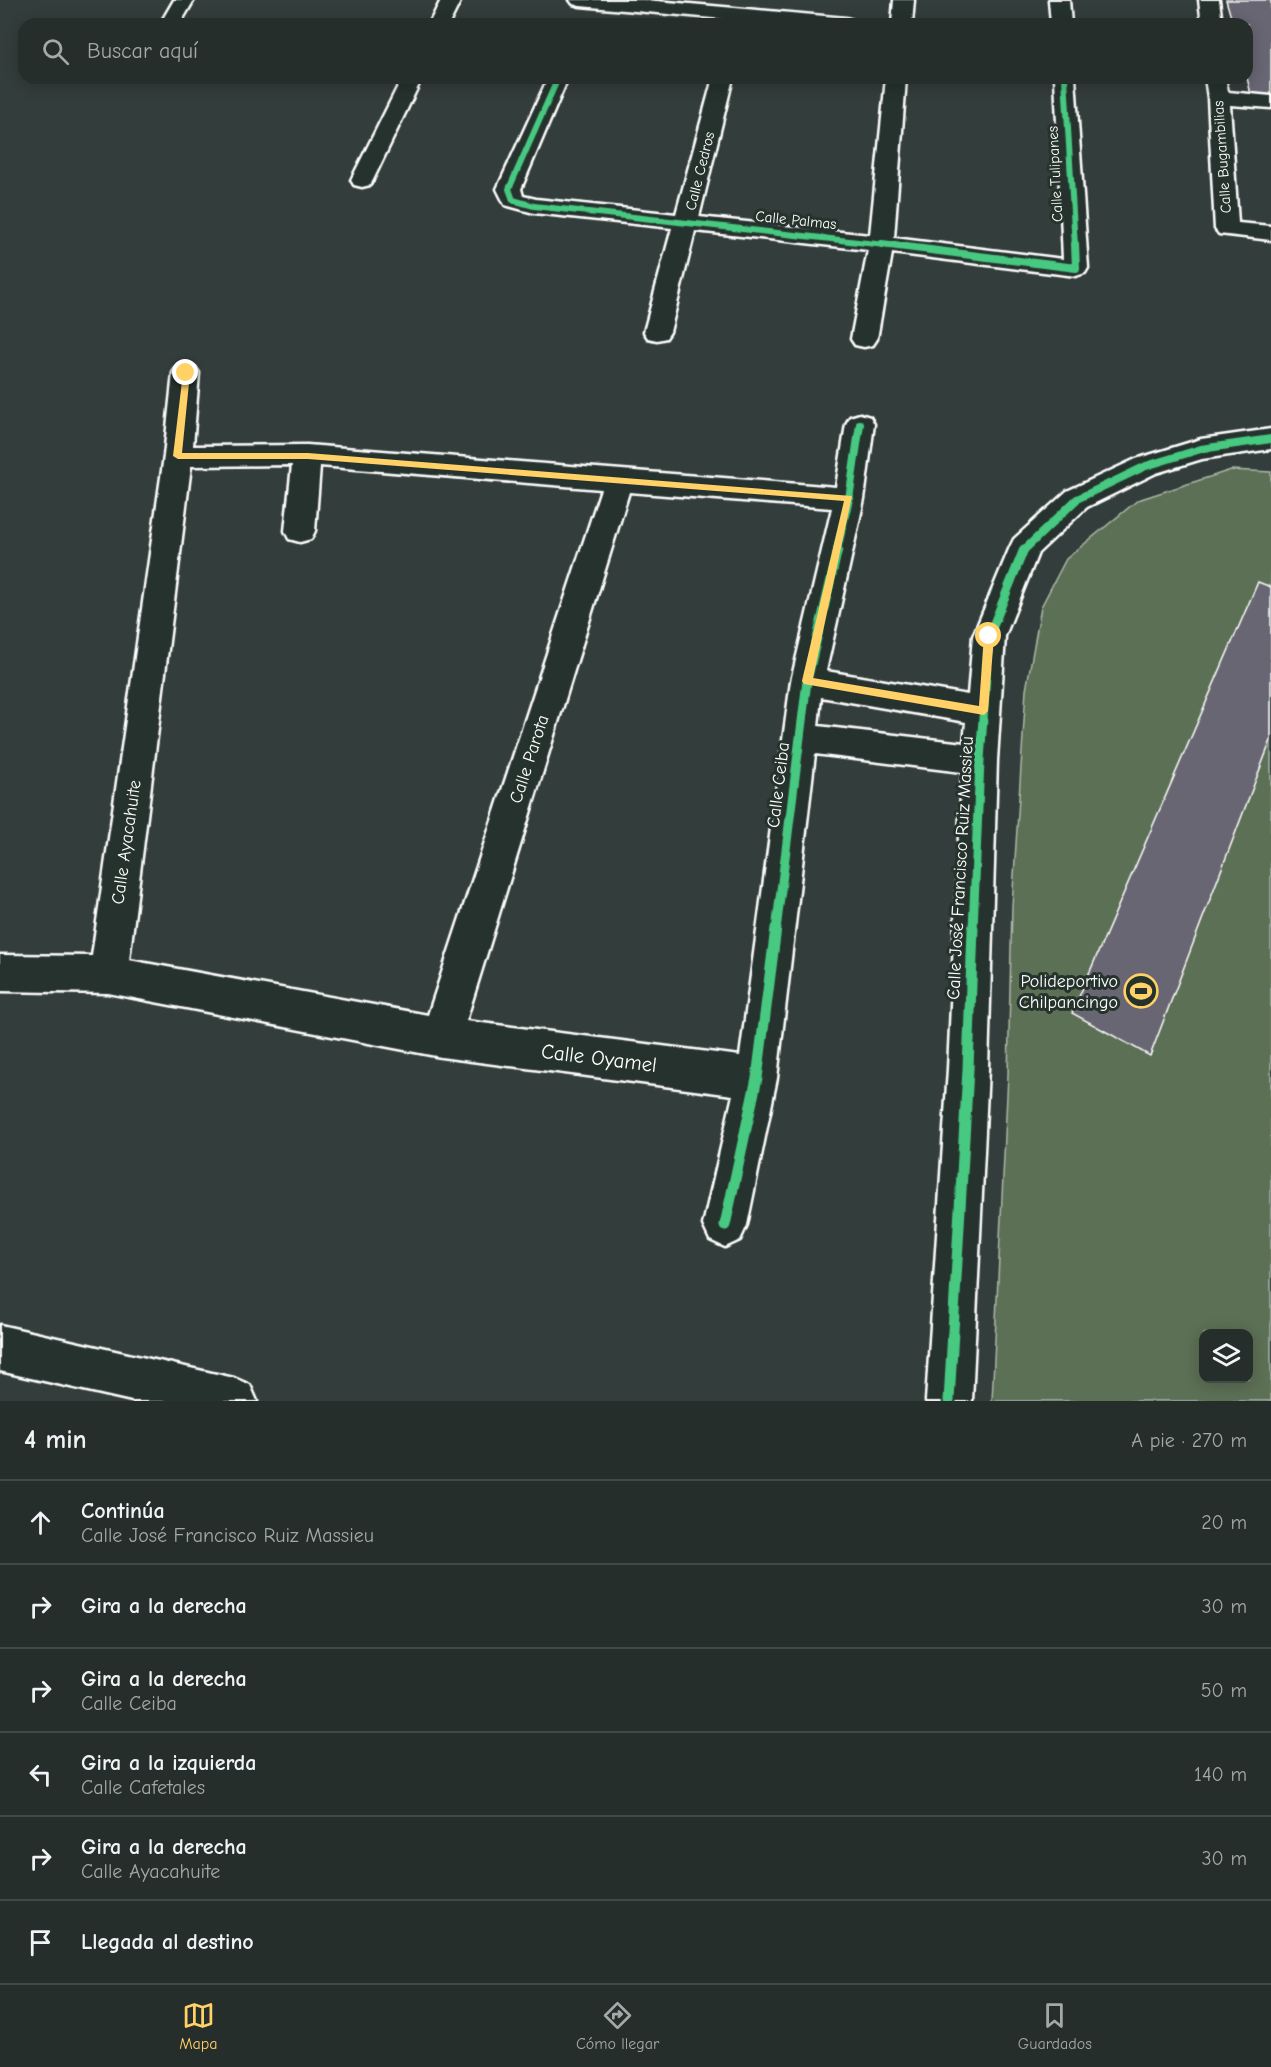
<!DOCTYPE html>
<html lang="es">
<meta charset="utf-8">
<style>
:root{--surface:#262e2c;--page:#323a38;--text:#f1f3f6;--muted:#a4a8a9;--line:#424a48;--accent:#ffd166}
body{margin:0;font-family:"Comic Neue",sans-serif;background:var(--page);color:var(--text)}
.controls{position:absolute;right:18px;bottom:18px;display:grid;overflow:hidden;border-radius:12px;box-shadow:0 3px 15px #0003}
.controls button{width:54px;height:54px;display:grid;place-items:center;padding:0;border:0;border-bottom:2px solid var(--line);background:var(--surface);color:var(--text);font:30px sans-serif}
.stop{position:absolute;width:18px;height:18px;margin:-14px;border:4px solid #ffd166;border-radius:50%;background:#fff}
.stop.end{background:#ffd166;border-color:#fff;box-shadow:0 2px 6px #0008}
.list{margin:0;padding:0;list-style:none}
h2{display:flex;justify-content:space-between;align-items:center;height:78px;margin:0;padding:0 24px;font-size:26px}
h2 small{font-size:20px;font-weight:400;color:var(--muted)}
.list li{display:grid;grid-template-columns:39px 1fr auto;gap:18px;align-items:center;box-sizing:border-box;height:84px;padding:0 24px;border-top:2px solid var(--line)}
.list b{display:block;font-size:22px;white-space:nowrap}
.list p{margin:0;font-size:20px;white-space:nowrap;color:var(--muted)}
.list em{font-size:20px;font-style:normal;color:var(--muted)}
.icon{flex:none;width:33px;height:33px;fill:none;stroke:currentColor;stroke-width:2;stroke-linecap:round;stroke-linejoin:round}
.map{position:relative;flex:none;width:1271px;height:1401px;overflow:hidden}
.search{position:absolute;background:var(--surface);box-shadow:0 3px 15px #0003;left:18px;right:18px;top:18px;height:66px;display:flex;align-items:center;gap:15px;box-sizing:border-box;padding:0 21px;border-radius:18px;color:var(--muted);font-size:22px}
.sheet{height:582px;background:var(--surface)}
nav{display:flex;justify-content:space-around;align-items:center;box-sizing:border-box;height:84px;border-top:2px solid var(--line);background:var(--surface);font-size:16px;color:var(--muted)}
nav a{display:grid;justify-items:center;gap:3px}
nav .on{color:var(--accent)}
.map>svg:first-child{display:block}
.green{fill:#5b7054;stroke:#adb8aa;stroke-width:1.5;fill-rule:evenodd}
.building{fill:#676673;stroke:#fff;stroke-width:1.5}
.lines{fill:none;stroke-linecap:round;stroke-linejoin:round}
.minor-casing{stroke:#fff;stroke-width:5}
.minor{fill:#26332d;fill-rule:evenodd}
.cycleway-far3-casing{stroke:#26332d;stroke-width:8}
.cycleway-far2-casing{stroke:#26332d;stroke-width:10}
.cycleway-far1-casing{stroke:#26332d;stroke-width:13}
.cycleway-casing{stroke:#26332d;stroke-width:15}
.cycleway-far3{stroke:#46c982;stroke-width:6}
.cycleway-far2{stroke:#46c982;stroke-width:8}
.cycleway-far1{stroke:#46c982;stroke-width:9}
.cycleway{stroke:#46c982;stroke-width:11}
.route{fill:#ffd166}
.labels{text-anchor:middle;stroke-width:6;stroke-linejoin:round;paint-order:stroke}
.far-street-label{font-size:15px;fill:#fff;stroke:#26332d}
.street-label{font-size:18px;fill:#fff;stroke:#26332d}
.poi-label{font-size:18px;fill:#fff;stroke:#26332d;text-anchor:end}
.near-street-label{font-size:21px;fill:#fff;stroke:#26332d}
</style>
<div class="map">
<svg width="1271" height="1401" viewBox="0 0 1271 1401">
<rect width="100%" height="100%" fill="#333d3b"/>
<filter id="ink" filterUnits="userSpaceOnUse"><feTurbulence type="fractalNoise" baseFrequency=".0167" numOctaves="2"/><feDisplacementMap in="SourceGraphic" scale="12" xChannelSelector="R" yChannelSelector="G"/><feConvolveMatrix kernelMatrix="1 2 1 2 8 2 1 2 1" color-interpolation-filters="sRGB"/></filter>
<g filter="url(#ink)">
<path class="green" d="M1231 470 1271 472V1401H992L1008 1075 1012 906 1026 690 1041 607 1066 559 1138 500ZM1204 1334H1248V1378H1204Z"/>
<path class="building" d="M1226 0H1271V96L1251 94 1247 78V24H1233Z
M1258 582 1271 587V740L1150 1056 1072 1013Z"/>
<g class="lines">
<g class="minor-casing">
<path id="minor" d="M174 0H194L180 24H160Z
M441 0H461L449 24H429Z
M570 0H645L846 18 853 20 856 24H780L580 6 573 4Z
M894 0H914L912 24H892Z
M1049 0H1069L1071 24H1051Z
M1199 0H1219L1222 24H1202Z
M402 78H422L373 180 370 185 362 187 354 185 351 180Z
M548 78H568L521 189 523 196 536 199 676 214 713 78H733L699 217 870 235 886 78H906L894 238 1063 259 1055 78H1075L1088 268 1085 273 1076 276 892 253 877 339 873 345 864 347 855 345 851 339 868 250 695 231 670 332 666 338 657 340 648 338 644 332 672 228 534 213 505 205 497 189Z
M1205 78H1225L1228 92 1271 96V108L1230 105 1238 223 1271 226V240L1219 234 1215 229 1208 98Z
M186 364 195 367 199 373 193 446 307 445 836 487 846 424 850 417 860 414 870 417 874 424 864 499 826 671 968 695 973 636 1010 547 1014 539 1067 491 1136 459 1201 439 1271 429V449L1202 459 1156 473 1087 507 1038 553 1005 636 997 760 988 1069 972 1401H926L948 1069 962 772 815 754 777 1078 747 1225 740 1240 725 1247 710 1240 703 1225 733 1095 441 1057 108 993 0 991V955L92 956 164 456 173 373 177 367ZM292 465 285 531 289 539 300 542 311 539 315 531 320 466 601 489 428 1015 129 960 191 466ZM629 492 832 508 791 681 740 1056 466 1021ZM821 697 966 722 964 743 818 726Z
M0 1325 234 1378 250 1385 257 1401H132L0 1371Z"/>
</g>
<use href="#minor" class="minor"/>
<g class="cycleway-far3-casing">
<path id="cycleway-far3" d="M558 78 509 189 513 200 534 206 894 246
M1065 78 1075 246"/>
</g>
<g class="cycleway-far2-casing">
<path id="cycleway-far2" d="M882 244 1076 268 1075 244
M837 550 849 499 860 424
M1024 550 1077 499 1146 466 1201 449 1271 439"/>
</g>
<g class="cycleway-far1-casing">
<path id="cycleway-far1" d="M776 930 807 681 838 549
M973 930 980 760 989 636 1024 549"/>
</g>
<g class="cycleway-casing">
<path id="cycleway" d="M725 1225 757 1078 776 928
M949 1401 968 1069 973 928"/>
</g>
<use href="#cycleway-far3" class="cycleway-far3"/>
<use href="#cycleway-far2" class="cycleway-far2"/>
<use href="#cycleway-far1" class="cycleway-far1"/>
<use href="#cycleway" class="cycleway"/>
</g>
</g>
<path class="route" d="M186 370 190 373 182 453H308L852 496 813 678 979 706 984 636 989 633 994 636 988 711 984 715 804 684 802 681 844 501 308 459H178L173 456 183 373Z"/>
<defs>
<g id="stadium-ring" transform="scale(1.725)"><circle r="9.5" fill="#26332d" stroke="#ffd166" stroke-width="1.5"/><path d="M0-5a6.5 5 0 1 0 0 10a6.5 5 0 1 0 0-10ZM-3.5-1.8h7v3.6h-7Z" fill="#ffd166"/></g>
</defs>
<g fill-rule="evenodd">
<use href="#stadium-ring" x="1141" y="991"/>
</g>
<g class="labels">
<g class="far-street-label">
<text transform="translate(1222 157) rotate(-94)" y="5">Calle Bugambilias</text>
<text transform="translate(700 171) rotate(-76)" y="5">Calle Cedros</text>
<text transform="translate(1055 174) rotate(-93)" y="5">Calle Tulipanes</text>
<text transform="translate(796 220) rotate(6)" y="5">Calle Palmas</text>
</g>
<g class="street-label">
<text transform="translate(529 759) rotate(-72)" y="6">Calle Parota</text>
<text transform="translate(778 785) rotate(-83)" y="6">Calle Ceiba</text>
<text transform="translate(126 842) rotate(-82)" y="6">Calle Ayacahuite</text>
<text transform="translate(960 868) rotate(-87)" y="6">Calle José Francisco Ruiz Massieu</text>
</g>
<g class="poi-label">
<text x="1118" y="987">Polideportivo<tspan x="1118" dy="21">Chilpancingo</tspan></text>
</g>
<g class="near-street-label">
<text transform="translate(599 1058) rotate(7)" y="7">Calle Oyamel</text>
</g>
</g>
</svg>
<div class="controls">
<button><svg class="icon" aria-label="layers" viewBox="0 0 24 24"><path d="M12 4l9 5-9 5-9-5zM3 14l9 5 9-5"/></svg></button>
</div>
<div class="stop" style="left:989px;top:636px"></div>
<div class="stop end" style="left:186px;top:373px"></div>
<div class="search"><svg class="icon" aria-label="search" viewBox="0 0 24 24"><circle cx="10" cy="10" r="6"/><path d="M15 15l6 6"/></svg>Buscar aquí</div>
</div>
<section class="sheet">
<h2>4 min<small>A pie · 270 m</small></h2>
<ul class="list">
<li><svg class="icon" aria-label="ahead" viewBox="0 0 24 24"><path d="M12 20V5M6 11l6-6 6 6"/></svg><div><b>Continúa</b><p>Calle José Francisco Ruiz Massieu</p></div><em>20 m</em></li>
<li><svg class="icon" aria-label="right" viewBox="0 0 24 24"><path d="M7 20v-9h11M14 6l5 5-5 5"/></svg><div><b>Gira a la derecha</b></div><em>30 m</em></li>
<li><svg class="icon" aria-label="right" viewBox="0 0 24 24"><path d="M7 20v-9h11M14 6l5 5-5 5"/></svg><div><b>Gira a la derecha</b><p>Calle Ceiba</p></div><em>50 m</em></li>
<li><svg class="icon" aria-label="left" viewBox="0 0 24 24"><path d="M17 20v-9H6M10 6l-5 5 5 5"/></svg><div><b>Gira a la izquierda</b><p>Calle Cafetales</p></div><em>140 m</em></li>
<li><svg class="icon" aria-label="right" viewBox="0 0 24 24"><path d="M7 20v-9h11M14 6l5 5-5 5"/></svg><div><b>Gira a la derecha</b><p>Calle Ayacahuite</p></div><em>30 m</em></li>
<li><svg class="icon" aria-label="arrive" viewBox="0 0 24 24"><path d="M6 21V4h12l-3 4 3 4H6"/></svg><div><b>Llegada al destino</b></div></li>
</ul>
</section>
<nav>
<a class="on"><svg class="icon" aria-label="map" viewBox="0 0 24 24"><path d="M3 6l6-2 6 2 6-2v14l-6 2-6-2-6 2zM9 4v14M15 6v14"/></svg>Mapa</a>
<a><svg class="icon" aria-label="directions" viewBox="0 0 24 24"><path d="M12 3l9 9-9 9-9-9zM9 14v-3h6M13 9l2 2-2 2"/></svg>Cómo llegar</a>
<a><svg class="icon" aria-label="saved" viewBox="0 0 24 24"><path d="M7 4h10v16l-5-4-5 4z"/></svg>Guardados</a>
</nav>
